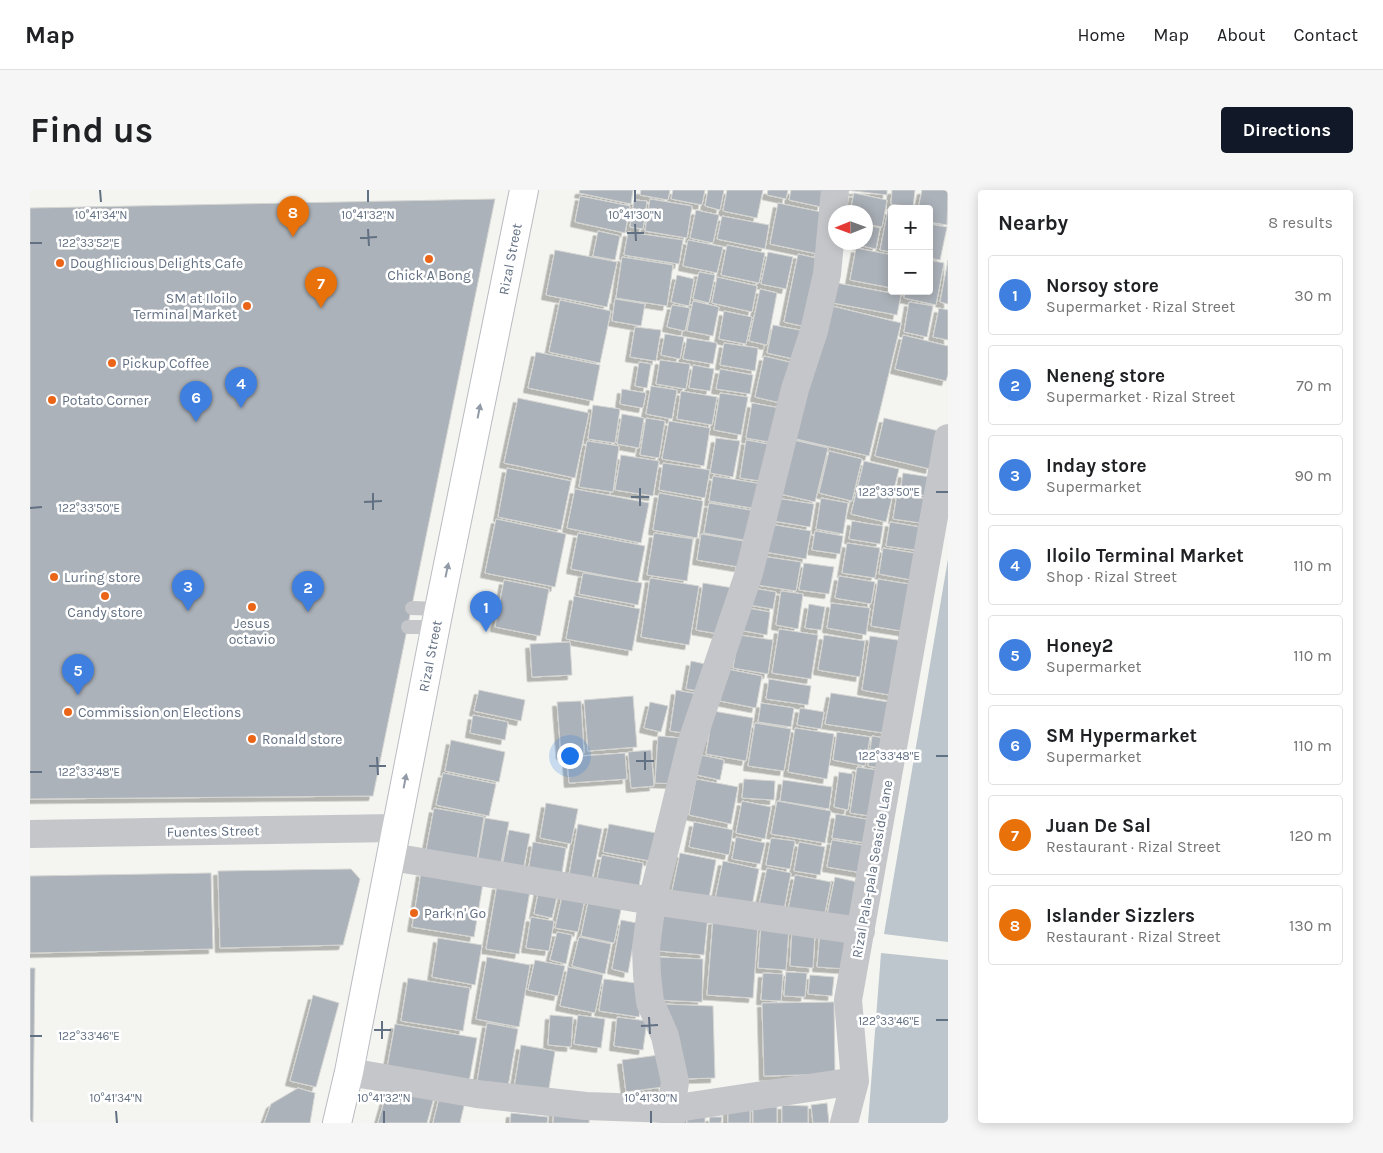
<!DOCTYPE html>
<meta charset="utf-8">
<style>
:root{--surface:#fff;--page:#f6f6f6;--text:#202124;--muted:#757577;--line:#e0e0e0;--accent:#111827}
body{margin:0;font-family:Karla,sans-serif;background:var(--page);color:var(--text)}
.controls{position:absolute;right:15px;top:15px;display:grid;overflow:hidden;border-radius:5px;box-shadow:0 2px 12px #0003}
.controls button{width:45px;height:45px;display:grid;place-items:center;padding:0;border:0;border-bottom:1px solid var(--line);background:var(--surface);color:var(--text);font:25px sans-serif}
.compass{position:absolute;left:798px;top:15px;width:45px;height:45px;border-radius:50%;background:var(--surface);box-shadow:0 2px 12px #0003;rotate:269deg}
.you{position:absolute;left:539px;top:565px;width:18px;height:18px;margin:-12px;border:4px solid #fff;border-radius:50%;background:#1a73e8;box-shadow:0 0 0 8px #1a73e833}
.badge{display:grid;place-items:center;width:32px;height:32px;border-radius:50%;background:var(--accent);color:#fff;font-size:16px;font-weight:700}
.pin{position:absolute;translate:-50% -41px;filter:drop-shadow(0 1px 2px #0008)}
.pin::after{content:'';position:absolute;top:26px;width:18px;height:15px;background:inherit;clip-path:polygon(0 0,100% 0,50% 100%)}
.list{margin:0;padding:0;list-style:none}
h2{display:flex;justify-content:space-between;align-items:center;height:65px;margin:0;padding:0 20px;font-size:21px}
h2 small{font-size:16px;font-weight:400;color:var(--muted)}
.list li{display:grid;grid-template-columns:32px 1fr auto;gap:15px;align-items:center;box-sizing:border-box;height:80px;margin:0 10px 10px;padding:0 10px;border:1px solid var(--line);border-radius:5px}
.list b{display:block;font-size:19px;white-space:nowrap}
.list p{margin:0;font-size:16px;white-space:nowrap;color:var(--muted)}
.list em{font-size:16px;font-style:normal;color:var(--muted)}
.map{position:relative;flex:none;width:918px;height:933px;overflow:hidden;border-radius:5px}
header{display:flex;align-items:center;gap:30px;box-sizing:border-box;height:70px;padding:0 25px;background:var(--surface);border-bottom:1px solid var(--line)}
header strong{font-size:24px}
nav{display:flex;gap:28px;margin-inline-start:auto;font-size:18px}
.intro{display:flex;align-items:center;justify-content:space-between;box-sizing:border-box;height:120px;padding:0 30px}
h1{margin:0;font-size:35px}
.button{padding:12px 22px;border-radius:5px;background:var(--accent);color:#fff;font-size:18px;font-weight:700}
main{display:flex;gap:30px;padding:0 30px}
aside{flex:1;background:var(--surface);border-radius:5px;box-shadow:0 2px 12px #0003}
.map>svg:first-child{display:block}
.water{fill:#bcc6cc}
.building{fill:#acb2b9;stroke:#d5d6d3;filter:url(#shadow)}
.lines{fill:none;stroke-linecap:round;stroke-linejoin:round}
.secondary-casing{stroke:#b8bbc0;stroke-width:30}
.service{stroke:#c4c6ca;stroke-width:14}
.minor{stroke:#c4c6ca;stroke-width:28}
.tertiary{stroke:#c4c6ca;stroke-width:28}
.secondary{stroke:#fff;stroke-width:28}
.oneway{fill:#919ba8}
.ticks{fill:none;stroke:#627083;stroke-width:2}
.poi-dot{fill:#eb6519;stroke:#fff;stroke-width:2}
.labels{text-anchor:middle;stroke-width:5;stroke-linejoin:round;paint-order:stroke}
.street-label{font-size:14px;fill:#627083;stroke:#fff}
.poi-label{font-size:14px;fill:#627083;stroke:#fff;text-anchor:start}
.ticks-label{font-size:12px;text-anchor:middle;fill:#627083;stroke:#fff;stroke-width:5;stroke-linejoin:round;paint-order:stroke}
</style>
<header>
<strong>Map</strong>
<nav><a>Home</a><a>Map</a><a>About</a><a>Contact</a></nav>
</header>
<div class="intro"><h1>Find us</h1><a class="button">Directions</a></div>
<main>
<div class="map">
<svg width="918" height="933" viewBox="0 0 918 933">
<defs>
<filter id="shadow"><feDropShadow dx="-4.5" dy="4.5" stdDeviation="0" flood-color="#0004"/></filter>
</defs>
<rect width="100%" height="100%" fill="#f4f5f0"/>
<path class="water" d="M918 369V752L854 744Z
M851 763 918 770V933H838Z"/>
<path class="building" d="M550 0H603L601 14 549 3Z
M611 0H640L638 10 610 5Z
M643 0H675L672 15 641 9Z
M678 0H694L690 20 675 16Z
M697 0H733L727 28 693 21Z
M738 0H758L756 9 737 5Z
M761 0H795L791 17 759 10Z
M816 0H857V5Z
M862 0H885L883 17 861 14Z
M892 0H918L917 35 899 32V19H888Z
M824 3 857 10 852 37 836 34V22H820Z
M550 6 600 16 595 43 545 32Z
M465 9 343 606 0 609V18Z
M620 9 662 16 657 48 615 41Z
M604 10 617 11 613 39 600 37Z
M748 13 796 23 788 64 740 54Z
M666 20 689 25 683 53 660 48Z
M858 20 862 21V62L850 60Z
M692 26 739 35 735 59 687 49Z
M899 34 917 37 910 70 899 68Z
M836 35 850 38 846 59 819 53 836 52Z
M568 41 590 46 585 70 563 66Z
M598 42 653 50 649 74 594 65Z
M658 50 693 57 687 83 653 76Z
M697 55 735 63 729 93 691 85Z
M826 58 862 65V98L820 90Z
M525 60 587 72 577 117 516 105Z
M738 62 763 67 756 99 731 94Z
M768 64 795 70 781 138 754 132Z
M592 67 643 75 637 116 586 108Z
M899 70 914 73 906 115 874 108 875 101H899Z
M918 70V114L910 112Z
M669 82 685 85 679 113 663 109Z
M647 85 664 89 659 116 641 112Z
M687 87 727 96 722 122 682 113Z
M807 93 871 105 867 125 803 113Z
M730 99 747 103 737 155 719 151Z
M585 109 615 114 611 136 582 131Z
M530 110 581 121 570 173 519 162Z
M663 111 689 117 683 146 657 141Z
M879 112 903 116 897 147 874 142Z
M794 114 871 133 839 266 762 248Z
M642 115 660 118 655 141 637 137Z
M909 118 918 120V150L903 147Z
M694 121 722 127 716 154 689 149Z
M743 135 775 141 768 170 737 163Z
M605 137 631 140 626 171 600 167Z
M635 144 654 147 650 169 631 165Z
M873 145 918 156V184L916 191 865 179Z
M657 148 687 153 683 174 653 169Z
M694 153 728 158 725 181 690 175Z
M506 162 570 175 563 211 498 198Z
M734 166 763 173 755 214 725 207Z
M630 170 660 174 656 199 626 194Z
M609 172 621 174 617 198 605 196Z
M663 175 684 179 680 201 659 198Z
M690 179 723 185 720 204 686 199Z
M621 196 647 200 642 229 616 224Z
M592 199 616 203 613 218 590 214Z
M651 201 687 207 682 235 647 229Z
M690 203 718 207 711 245 684 240Z
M488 208 559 223 545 288 474 273Z
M722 213 750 218 745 253 716 248Z
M563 215 590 219 585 253 558 249Z
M592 224 614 228 609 258 587 254Z
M616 228 635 231 629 268 610 265Z
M854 228 909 241 900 279 845 266Z
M639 231 680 238 674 276 632 269Z
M686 248 710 251 703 287 680 283Z
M759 249 798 258 785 312 746 303Z
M716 250 743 255 737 292 710 288Z
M557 251 589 256 583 302 549 297Z
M799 261 832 269 822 311 789 303Z
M591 265 629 271 623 306 585 300Z
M834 271 869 279 856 332 821 324Z
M633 273 680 280 675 308 629 300Z
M477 278 541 291 531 340 468 327Z
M873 283 907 288 904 307 870 302Z
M683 286 732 294 728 319 679 311Z
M545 299 619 313 611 353 537 338Z
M629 303 673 311 667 348 623 340Z
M867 304 902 310 898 334 863 329Z
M746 308 784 314 780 337 743 331Z
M791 308 818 313 813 344 786 339Z
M679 313 726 321 720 351 674 343Z
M466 329 536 344 525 397 455 383Z
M822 331 853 336 850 354 819 349Z
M860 332 896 338 892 361 856 356Z
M739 334 781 341 776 369 735 362Z
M785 341 813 346 810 364 782 360Z
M548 343 615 356 608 392 541 379Z
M624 343 663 349 657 391 617 385Z
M671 344 713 351 709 377 667 370Z
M817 353 850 358 845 388 812 383Z
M853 358 891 364 887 391 849 384Z
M731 366 771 372 766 401 727 395Z
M774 373 804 377 799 404 769 400Z
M553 383 612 393 608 415 549 404Z
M809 386 845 392 841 414 805 408Z
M620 388 669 396 659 455 611 447Z
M848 389 885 395 878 442 841 436Z
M474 390 519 399 510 446 465 437Z
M673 393 703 398 695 445 666 440Z
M722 398 746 402 743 419 719 415Z
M751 401 773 404 768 439 746 435Z
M544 406 610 419 602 461 536 449Z
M801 413 840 418 836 445 797 438Z
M779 414 795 417 791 440 775 438Z
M712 417 740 422 737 445 709 440Z
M749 439 788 445 781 489 742 483Z
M709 445 743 450 738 484 703 478Z
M794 445 835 451 830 487 788 480Z
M840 446 874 451 865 506 832 500Z
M540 452 542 485 502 487 500 454Z
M661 471 680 475 675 502 656 499Z
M697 479 732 486 726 518 690 511Z
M739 489 781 496 778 515 736 509Z
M449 500 495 510 491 531 444 521Z
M646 500 667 504 661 544 640 541Z
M801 503 865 513 860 544 795 534Z
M603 506 607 557 558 561 554 510Z
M551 511 554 563 531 565 527 512Z
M620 512 638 516 631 542 614 538Z
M731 513 764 518 761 537 728 532Z
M770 518 794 522 791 539 767 535Z
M683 521 723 528 716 571 676 564Z
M443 525 478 532 475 550 440 543Z
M725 533 761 539 754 581 718 576Z
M765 538 804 544 797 589 758 582Z
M807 542 840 547 835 576 803 570Z
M628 546 651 548 648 594 625 593Z
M842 546 860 549 856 579 838 576Z
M421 550 475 562 469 592 415 581Z
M621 560 624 596 601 598 598 562Z
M595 563 597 589 539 593 537 567Z
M671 565 694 570 690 590 667 585Z
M827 577 853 581 847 627 820 623Z
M809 582 823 584 818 620 804 617Z
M413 583 466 594 459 626 406 615Z
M666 589 708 597 701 634 659 625Z
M714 589 745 591 744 610 712 608Z
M753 590 802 597 799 619 750 611Z
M712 611 741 617 735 649 706 643Z
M747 611 801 621 795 653 741 644Z
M516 613 548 619 541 654 510 648Z
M404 618 454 627 446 675 395 666Z
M806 624 847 631 843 654 802 648Z
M455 628 479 632 470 678 447 674Z
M664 632 703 640 699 665 659 657Z
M548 634 572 639 562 689 539 685Z
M579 634 626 643 620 671 573 662Z
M479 640 500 644 493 681 472 677Z
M706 647 735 653 730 674 702 669Z
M741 648 765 651 760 679 736 675Z
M802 650 843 657 839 684 797 677Z
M503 652 536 658 531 689 498 682Z
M769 652 795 657 790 685 764 681Z
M650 663 686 670 679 708 642 701Z
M572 665 613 673 608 702 566 694Z
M693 671 729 679 721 721 684 714Z
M737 678 761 683 753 725 728 720Z
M321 679 330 689 313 755 190 758 188 681Z
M391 682 453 693 444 747 382 737Z
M181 683 183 759 0 763V686Z
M765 685 801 692 793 733 757 725Z
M805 687 827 692 819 735 796 730Z
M510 694 529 698 522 728 504 724Z
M467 695 500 701 489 764 456 759Z
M534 698 556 704 548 742 525 738Z
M560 703 593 710 584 753 551 746Z
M632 722 678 726 674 765 629 761Z
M501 727 524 731 519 761 496 758Z
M591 730 607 733 598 783 582 779Z
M683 730 728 734 723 808 677 805Z
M731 735 759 737 756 780 728 778Z
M762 740 785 742 783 778 760 776Z
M527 742 542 745 536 774 520 770Z
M790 742 819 744 817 779 787 777Z
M549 747 581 754 575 784 542 776Z
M408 748 452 755 445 795 402 787Z
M457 767 500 775 489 837 446 829Z
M629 767 673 769 672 812 627 810Z
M505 770 535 776 528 806 498 800Z
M538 777 573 785 565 823 530 816Z
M0 778H5L3 933H0Z
M756 782 777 783 775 807 754 806Z
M733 783 753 784 751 811 731 810Z
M780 785 804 787 802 806 778 804Z
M378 788 440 798 433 841 371 831Z
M574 789 614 794 609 827 569 821Z
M283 805 309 813 286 897 260 891Z
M804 812 805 884 734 886 732 813Z
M632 814 683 816 685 888 650 889Z
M520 825 543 827 541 857 518 855Z
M548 825 575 829 571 858 544 854Z
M587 827 617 831 613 860 584 856Z
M457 833 488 839 478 897 447 892Z
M365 834 447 848 439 892 357 878Z
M491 855 525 861 518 904 484 898Z
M629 865 633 897 596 902 592 870Z
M360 891 405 904 397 933H348Z
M268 898 285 903 280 933H234L241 914Z
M411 900 436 907 430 933H403Z
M797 913 799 933H783L781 915Z
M752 915 778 916V933H752Z
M524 917 560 921 559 933H523Z
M723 917H747V933H723Z
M698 918H720V933H698Z
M481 923 518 927 517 933H480Z
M657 925H675V933H657Z
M680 927H692L691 933H679Z"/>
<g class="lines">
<g class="secondary-casing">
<path id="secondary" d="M307 933 319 882 409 419 494 0"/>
</g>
<path class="service" d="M382 418 409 419
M378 437H406"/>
<path class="minor" d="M362 667 622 711 831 741
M319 882 447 904 556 916 641 919 825 891
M641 933V919L645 892 635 846 620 812 617 785 616 758 622 711 661 554 719 383 765 199 784 141 797 84 805 0
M814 933 825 891 818 810 918 248"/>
<path class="tertiary" d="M0 644 365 638"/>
<use href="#secondary" class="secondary"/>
</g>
<defs><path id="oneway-solid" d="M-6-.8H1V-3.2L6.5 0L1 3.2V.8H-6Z" transform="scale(1.25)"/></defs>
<g class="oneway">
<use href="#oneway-solid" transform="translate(449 221) rotate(-79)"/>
<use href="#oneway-solid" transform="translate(417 380) rotate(-78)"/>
<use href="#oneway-solid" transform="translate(375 591) rotate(-79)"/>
</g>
<path class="ticks" d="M70 0 71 12M338 0V12M605 0V12M605 34 606 51M338 39 339 56M597 43H614M330 48 347 47M0 53H12M610 298V316M906 302H918M343 303V320M601 307H619M334 312 352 311M0 318 12 317M615 562V580M906 566H918M347 567 348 585M606 571H624M339 576H356M0 582H12M619 827 620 844M906 830H918M352 831V849M611 836 628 835M344 840H361M0 846H12M86 921 87 933M354 921V933M621 921V933"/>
<g class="poi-dot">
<circle cx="399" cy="69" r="5"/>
<circle cx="30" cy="73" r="5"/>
<circle cx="217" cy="116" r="5"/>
<circle cx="82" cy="173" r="5"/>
<circle cx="22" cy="210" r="5"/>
<circle cx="24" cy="387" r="5"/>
<circle cx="75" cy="406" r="5"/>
<circle cx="222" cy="417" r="5"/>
<circle cx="38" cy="522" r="5"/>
<circle cx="222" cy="549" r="5"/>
<circle cx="384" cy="723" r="5"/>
</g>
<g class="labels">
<g class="street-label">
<text transform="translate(480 69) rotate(-79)" y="5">Rizal Street</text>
<text transform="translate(400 466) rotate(-79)" y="5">Rizal Street</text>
<text transform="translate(183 641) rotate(-1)" y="5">Fuentes Street</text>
<text transform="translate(842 679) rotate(-80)" y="5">Rizal Pala-pala Seaside Lane</text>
</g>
<g class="poi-label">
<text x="40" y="78">Doughlicious Delights Cafe</text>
<text x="399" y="90" text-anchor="middle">Chick A Bong</text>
<text x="207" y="113" text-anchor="end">SM at Iloilo<tspan x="207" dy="16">Terminal Market</tspan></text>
<text x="92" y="178">Pickup Coffee</text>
<text x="32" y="215">Potato Corner</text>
<text x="34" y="392">Luring store</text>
<text x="75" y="427" text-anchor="middle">Candy store</text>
<text x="222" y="438" text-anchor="middle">Jesus<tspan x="222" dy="16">octavio</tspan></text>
<text x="48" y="527">Commission on Elections</text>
<text x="232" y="554">Ronald store</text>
<text x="394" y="728">Park n' Go</text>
</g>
</g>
<g class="ticks-label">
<text x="71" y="29">10°41'34"N</text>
<text x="338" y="29">10°41'32"N</text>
<text x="605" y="29">10°41'30"N</text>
<text x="59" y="57">122°33'52"E</text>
<text x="859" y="306">122°33'50"E</text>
<text x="59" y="322">122°33'50"E</text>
<text x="859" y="570">122°33'48"E</text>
<text x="59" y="586">122°33'48"E</text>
<text x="859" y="835">122°33'46"E</text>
<text x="59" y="850">122°33'46"E</text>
<text x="86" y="912">10°41'34"N</text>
<text x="354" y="912">10°41'32"N</text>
<text x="621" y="912">10°41'30"N</text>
</g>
</svg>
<div class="controls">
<button>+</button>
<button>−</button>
</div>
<svg class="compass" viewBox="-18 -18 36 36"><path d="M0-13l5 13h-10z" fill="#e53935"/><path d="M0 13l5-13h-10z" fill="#757577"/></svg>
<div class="you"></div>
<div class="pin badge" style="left:456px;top:442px;background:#3f7fe0">1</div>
<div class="pin badge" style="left:278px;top:422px;background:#3f7fe0">2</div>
<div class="pin badge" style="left:158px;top:421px;background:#3f7fe0">3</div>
<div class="pin badge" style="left:211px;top:218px;background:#3f7fe0">4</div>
<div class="pin badge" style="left:48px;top:505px;background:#3f7fe0">5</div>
<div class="pin badge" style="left:166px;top:232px;background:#3f7fe0">6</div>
<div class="pin badge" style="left:291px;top:118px;background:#e8710a">7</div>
<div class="pin badge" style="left:263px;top:47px;background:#e8710a">8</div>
</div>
<aside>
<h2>Nearby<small>8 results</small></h2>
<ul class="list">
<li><span class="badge" style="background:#3f7fe0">1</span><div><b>Norsoy store</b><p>Supermarket · Rizal Street</p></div><em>30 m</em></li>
<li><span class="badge" style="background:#3f7fe0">2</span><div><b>Neneng store</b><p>Supermarket · Rizal Street</p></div><em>70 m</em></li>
<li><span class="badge" style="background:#3f7fe0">3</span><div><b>Inday store</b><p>Supermarket</p></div><em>90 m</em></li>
<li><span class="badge" style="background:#3f7fe0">4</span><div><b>Iloilo Terminal Market</b><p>Shop · Rizal Street</p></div><em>110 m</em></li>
<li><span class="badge" style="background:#3f7fe0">5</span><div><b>Honey2</b><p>Supermarket</p></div><em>110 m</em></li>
<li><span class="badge" style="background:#3f7fe0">6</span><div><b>SM Hypermarket</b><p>Supermarket</p></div><em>110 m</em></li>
<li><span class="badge" style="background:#e8710a">7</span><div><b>Juan De Sal</b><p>Restaurant · Rizal Street</p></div><em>120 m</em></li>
<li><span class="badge" style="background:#e8710a">8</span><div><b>Islander Sizzlers</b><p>Restaurant · Rizal Street</p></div><em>130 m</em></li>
</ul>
</aside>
</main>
